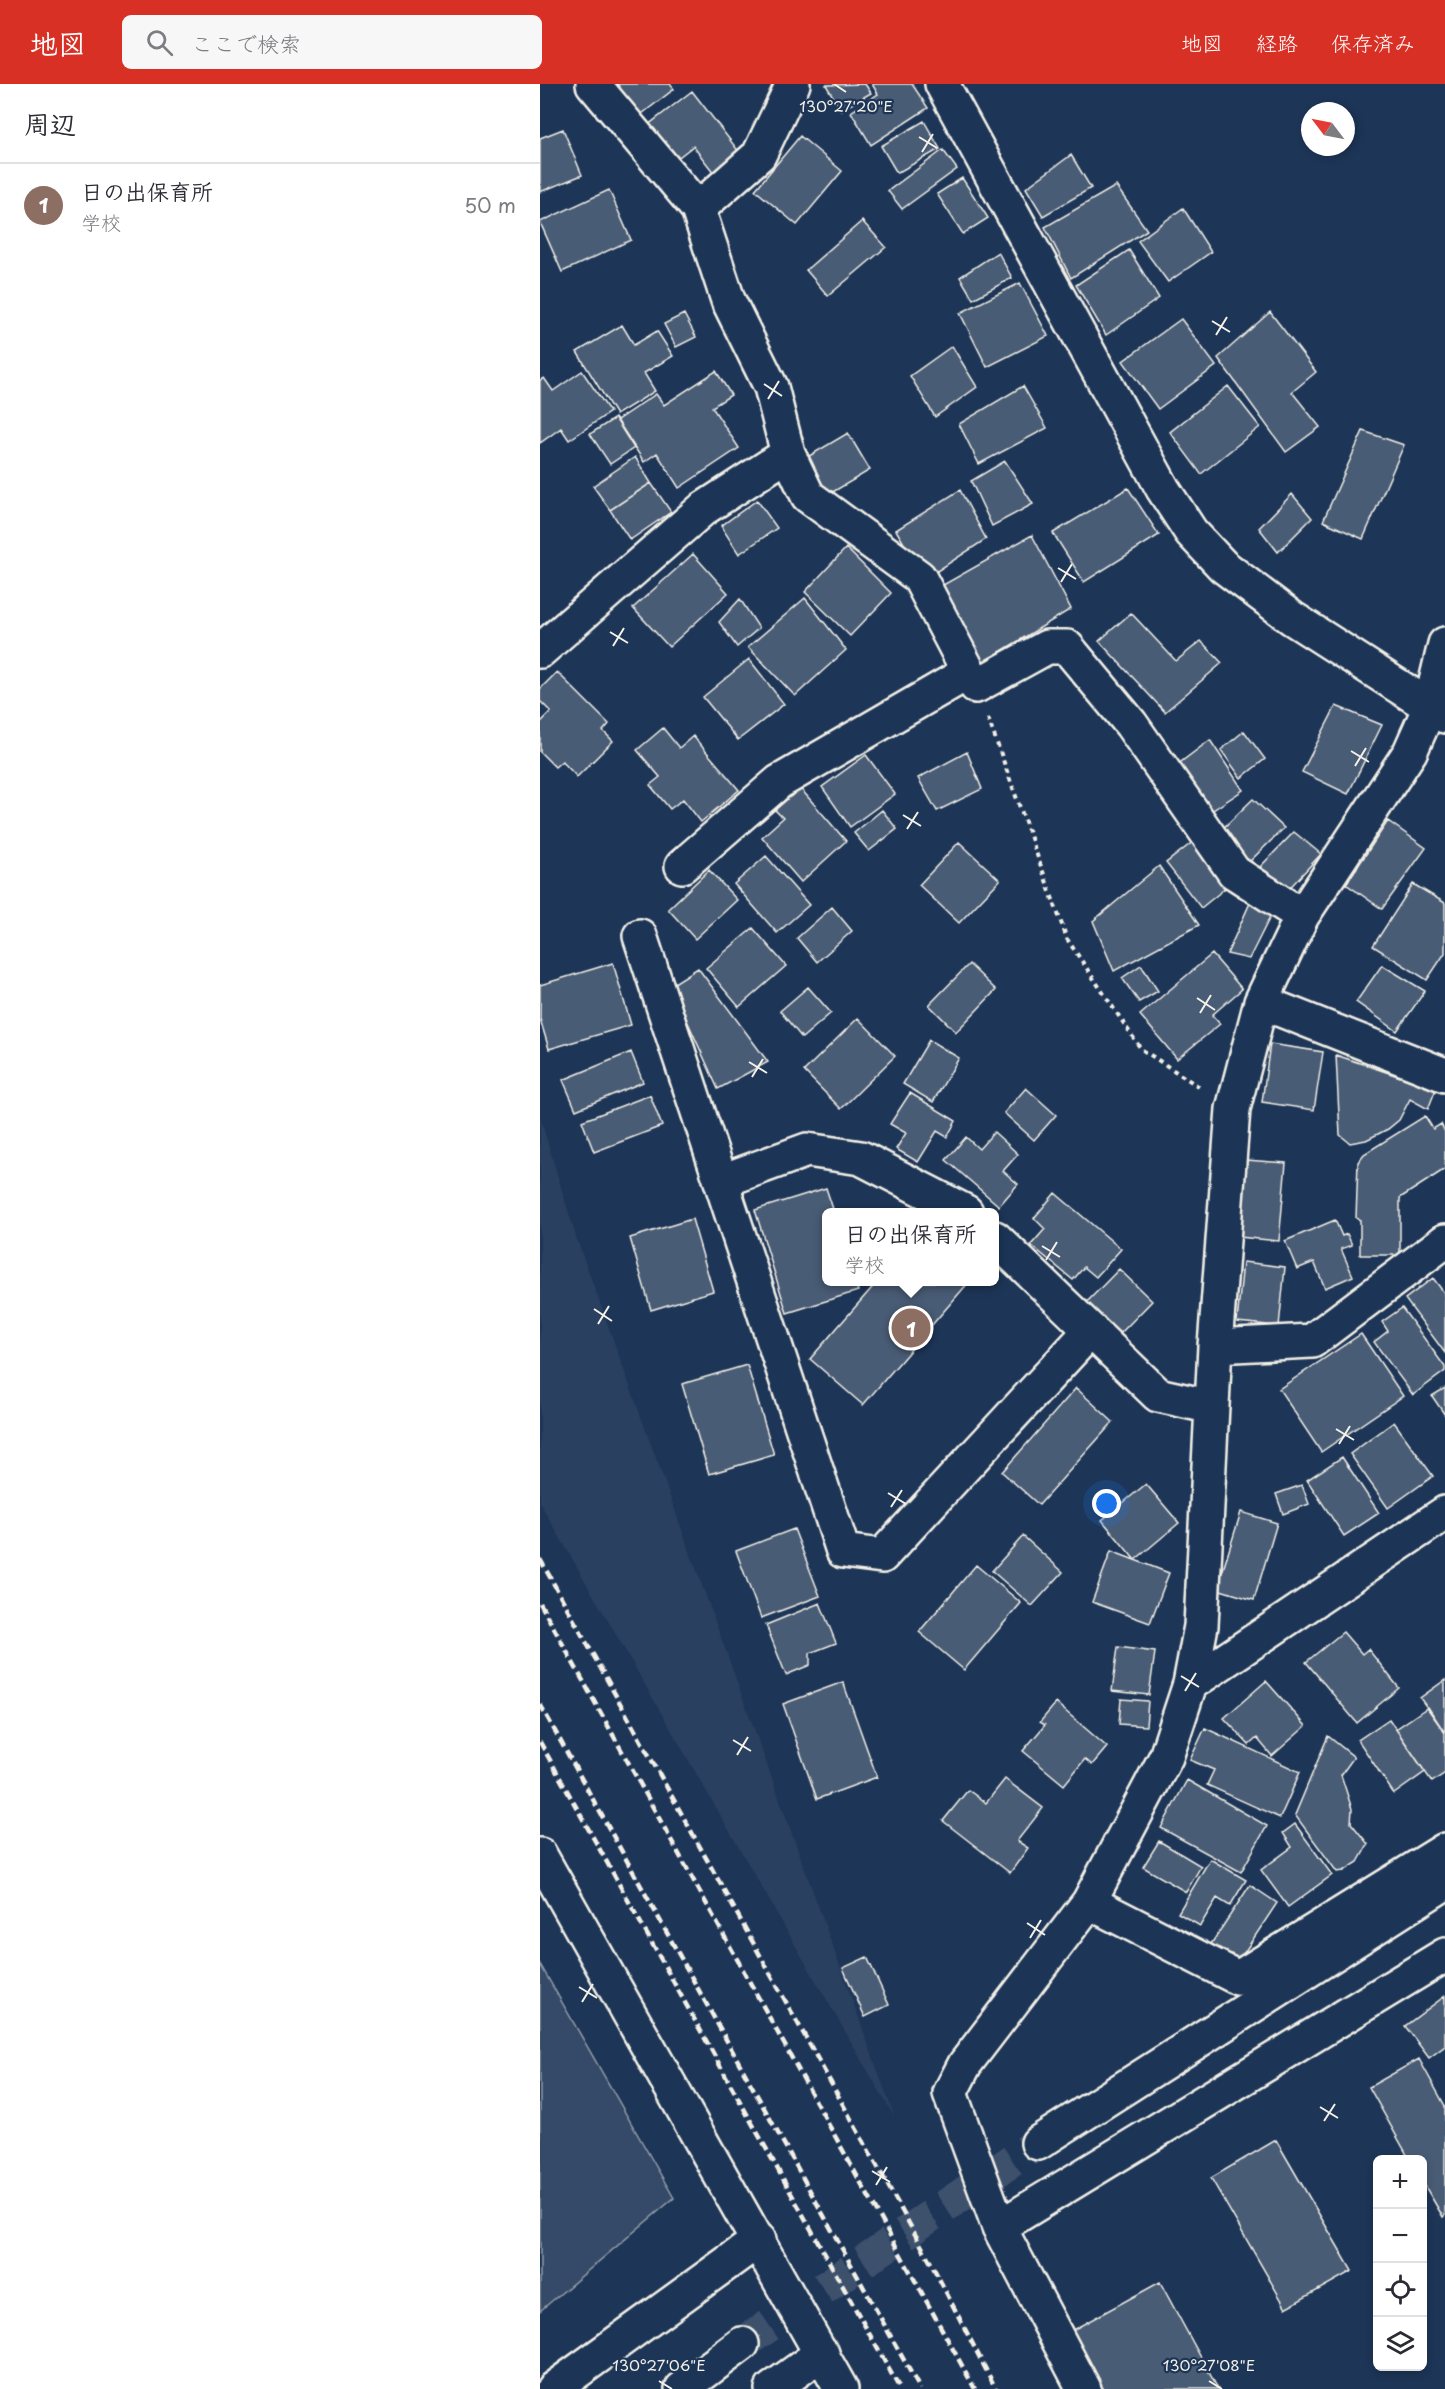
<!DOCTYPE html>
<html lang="ja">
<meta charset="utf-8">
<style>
:root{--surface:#fff;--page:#f7f7f7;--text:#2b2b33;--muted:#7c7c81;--line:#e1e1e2;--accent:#d93025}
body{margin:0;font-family:"Playpen Sans","Klee One",sans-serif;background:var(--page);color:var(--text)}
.controls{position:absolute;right:18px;bottom:18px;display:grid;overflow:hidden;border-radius:9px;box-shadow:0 3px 9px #0003}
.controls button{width:54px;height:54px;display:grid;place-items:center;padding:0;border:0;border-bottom:2px solid var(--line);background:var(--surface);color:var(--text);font:30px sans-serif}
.compass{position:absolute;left:761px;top:18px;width:54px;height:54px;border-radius:50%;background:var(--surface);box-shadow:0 3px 9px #0003;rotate:302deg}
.you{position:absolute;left:567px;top:1420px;width:21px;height:21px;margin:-15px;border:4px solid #fff;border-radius:50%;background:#1a73e8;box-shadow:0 0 0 9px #1a73e833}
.badge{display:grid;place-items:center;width:39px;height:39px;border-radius:50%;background:var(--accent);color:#fff;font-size:20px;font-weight:700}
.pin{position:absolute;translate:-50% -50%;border:3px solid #fff;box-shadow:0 2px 6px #0006}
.popup{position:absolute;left:282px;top:1124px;width:177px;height:78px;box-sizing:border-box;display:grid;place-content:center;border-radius:9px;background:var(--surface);filter:drop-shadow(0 2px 4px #0005);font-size:20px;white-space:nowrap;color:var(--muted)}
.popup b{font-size:22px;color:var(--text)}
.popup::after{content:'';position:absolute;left:50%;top:100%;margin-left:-12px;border:12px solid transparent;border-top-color:var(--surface)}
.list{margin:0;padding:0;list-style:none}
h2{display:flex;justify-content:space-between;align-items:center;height:78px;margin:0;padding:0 24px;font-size:26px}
h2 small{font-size:20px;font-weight:400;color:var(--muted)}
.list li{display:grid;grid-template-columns:39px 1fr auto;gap:18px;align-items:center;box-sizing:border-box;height:84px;padding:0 24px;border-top:2px solid var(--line)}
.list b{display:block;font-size:22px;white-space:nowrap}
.list p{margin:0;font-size:20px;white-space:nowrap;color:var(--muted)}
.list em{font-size:20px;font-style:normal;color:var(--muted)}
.icon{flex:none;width:33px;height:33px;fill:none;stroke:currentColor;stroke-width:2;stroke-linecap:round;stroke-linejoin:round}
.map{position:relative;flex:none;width:905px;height:2305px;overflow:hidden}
header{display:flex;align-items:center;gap:36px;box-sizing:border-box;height:84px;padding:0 30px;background:var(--accent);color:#fff}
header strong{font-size:28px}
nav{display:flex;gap:33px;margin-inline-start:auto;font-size:21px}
.search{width:420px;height:54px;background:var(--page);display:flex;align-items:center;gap:15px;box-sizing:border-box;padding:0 21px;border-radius:9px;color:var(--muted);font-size:22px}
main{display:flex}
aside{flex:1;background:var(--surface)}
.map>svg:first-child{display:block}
.built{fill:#2a4060}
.green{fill:#354a67;stroke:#949ea8;stroke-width:1.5}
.building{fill:#485b74;stroke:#f4f1e8;stroke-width:1.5}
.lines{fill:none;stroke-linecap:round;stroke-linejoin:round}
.secondary-tunnel{stroke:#3d516d;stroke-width:33;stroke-dasharray:33 16;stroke-linecap:butt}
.street-casing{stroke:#f4f1e8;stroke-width:38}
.secondary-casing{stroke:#f4f1e8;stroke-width:38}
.path{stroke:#f4f1e8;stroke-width:4;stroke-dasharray:4.5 4.5;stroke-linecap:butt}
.street{stroke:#1d3557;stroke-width:33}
.secondary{stroke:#1d3557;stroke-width:33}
.rail{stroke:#f4f1e8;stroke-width:4.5;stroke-dasharray:9 4.5;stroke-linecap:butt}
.ticks{fill:none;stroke:#f4f1e8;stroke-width:2}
.ticks-label{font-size:15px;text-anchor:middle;fill:#f4f1e8;stroke:#1d3557;stroke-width:4.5;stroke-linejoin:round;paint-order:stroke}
</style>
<header>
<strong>地図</strong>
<div class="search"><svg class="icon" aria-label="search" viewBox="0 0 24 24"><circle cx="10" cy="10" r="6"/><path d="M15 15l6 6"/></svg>ここで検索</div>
<nav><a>地図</a><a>経路</a><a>保存済み</a></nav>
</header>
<main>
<aside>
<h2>周辺<small></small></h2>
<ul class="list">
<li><span class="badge" style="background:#8d6e63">1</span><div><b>日の出保育所</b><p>学校</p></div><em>50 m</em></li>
</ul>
</aside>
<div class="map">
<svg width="905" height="2305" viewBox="0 0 905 2305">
<rect width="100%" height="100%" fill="#1d3557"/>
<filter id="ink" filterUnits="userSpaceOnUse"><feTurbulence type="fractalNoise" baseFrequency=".0167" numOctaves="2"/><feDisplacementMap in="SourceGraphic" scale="12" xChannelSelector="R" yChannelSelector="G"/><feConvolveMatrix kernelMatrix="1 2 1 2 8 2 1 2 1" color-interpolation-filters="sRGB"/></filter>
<g filter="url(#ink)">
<path class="built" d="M0 1033 36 1153 355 2034 0 1419Z"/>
<path class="green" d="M0 1880 134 2114 0 2227Z"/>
<path class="building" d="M76 0H130L134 5 94 36 70 5Z
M325 0 331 9 301 26 286 1Z
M332 0H372L388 24 331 61 311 28 338 10Z
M152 7 200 69 174 89 153 62 130 80 103 45Z
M384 37 400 65 357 89 341 62Z
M23 45 42 91 0 108V54Z
M260 52 302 87 257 141 215 106Z
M403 66 417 85 362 125 348 107Z
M531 71 551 104 503 132 486 104Z
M422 94 448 134 423 150 397 110Z
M576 102 607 146 531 194 505 143Z
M69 106 91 156 22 188 0 138Z
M643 124 671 168 628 198 598 157Z
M322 137 346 163 288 212 266 186Z
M589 166 619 214 566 251 536 201Z
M458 168 472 194 433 215 420 193Z
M480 199 508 252 447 283 420 229Z
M730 228 776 288 752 308 780 343 746 368 678 274Z
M144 230 156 253 136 263 124 240Z
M641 235 676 282 618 325 583 277Z
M82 241 94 261 117 247 133 272 104 289 115 307 76 331 37 268Z
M412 262 437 303 395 333 370 292Z
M42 287 70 328 29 356 21 344 0 359V296L4 294 13 307Z
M176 287 191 311 172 323 199 364 139 404 117 369 104 378 77 336 116 310 124 321Z
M483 302 507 344 439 380 419 340Z
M688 302 720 343 661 390 630 348Z
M75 334 94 364 70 380 50 350Z
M823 347 864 361 823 455 783 437Z
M308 349 330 386 286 412 264 375Z
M95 373 111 399 70 426 53 402Z
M465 377 493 420 452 442 431 397Z
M111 399 131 428 90 456 70 426Z
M588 404 619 451 544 498 513 449Z
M420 406 446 455 385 495 356 446Z
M752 410 772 434 738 468 719 444Z
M217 416 237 444 199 470 181 442Z
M492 451 531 525 437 582 396 505Z
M306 464 351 509 310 552 265 508Z
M153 470 188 509 129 563 93 524Z
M265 514 306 566 255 612 208 563Z
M200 515 219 544 197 563 179 538Z
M591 529 636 577 661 557 682 579 625 628 559 557Z
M209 575 244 620 198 656 163 613Z
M17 588 69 640 63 647 73 657 37 693 22 677 15 683 0 668V639L11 628 0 617V605Z
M796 622 842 641 808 710 762 688Z
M123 644 139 664 153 652 199 706 161 738 143 715 130 725 110 701 120 693 97 666Z
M704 647 725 675 701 694 681 666Z
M670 656 703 706 664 732 633 684Z
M427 668 442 705 397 727 378 694Z
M326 671 355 710 310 743 282 703Z
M260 704 306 757 261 798 222 753 243 734 235 726Z
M713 715 744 744 705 782 675 752Z
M342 726 357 745 329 767 314 749Z
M848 737 886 764 842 825 806 800Z
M754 748 781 770 744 810 719 784Z
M654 757 688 802 661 824 626 779Z
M419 758 460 796 419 839 379 801Z
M226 772 269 821 237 849 194 800Z
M619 782 659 841 574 887 553 837Z
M169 786 197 816 155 855 128 825Z
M873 800 905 819V869L887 896 833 862Z
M710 819 733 827 709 875 687 870Z
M292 823 312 847 277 878 257 854Z
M213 844 246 882 199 923 166 884Z
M672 870 702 905 672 931 680 940 637 975 600 931Z
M73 879 91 941 9 965 0 935V901Z
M429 880 456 906 416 948 389 921Z
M601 881 618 907 599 918 582 894Z
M842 881 885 907 857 947 816 918Z
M158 884 228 978 178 1005 131 901Z
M268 903 291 929 262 954 240 927Z
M318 934 355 972 301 1025 264 987Z
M389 956 419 974 393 1018 363 1000Z
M730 960 783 968 774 1026 722 1018Z
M91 968 103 998 36 1026 23 996Z
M796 971 896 1005 888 1025 870 1015 859 1036 848 1045 826 1056 810 1059 800 1051Z
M486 1004 516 1031 494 1056 464 1029Z
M370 1009 416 1037 407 1053 397 1047 378 1078 356 1065 366 1049 350 1040Z
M110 1011 122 1042 54 1068 42 1037Z
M885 1032 893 1045 901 1040 905 1048V1085L860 1114V1171H820V1136L816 1134 818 1078 824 1070Z
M454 1048 478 1070 463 1087 478 1100 459 1122 406 1076 426 1053 439 1065Z
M706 1076 746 1079 739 1157 699 1153Z
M286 1104 294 1128H287V1198H315L318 1207 247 1229 215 1126Z
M515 1109 581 1165 556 1193 544 1183 533 1196 491 1161 505 1145 494 1134Z
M152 1135 173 1207 111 1226 90 1154Z
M795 1136 802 1152 807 1150 812 1161 801 1165 813 1192 785 1204 774 1178 757 1185 745 1157Z
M703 1178 745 1183 739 1242 697 1238Z
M579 1185 612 1217 577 1253 544 1221Z
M893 1194 905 1210V1269L865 1215Z
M337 1198H429L323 1321 270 1275Z
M862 1224 905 1283V1287L873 1311 834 1258 848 1247 842 1238Z
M821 1250 863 1312 781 1368 739 1305Z
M207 1281 234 1371 169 1390 142 1300Z
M536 1304 573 1338 499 1421 462 1388Z
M905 1304V1331L892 1312Z
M854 1338 893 1392 848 1424 810 1370Z
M802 1373 839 1429 804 1452 767 1396Z
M606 1400 639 1439 595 1476 562 1436Z
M762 1401 769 1420 743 1430 736 1410Z
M701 1428 737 1439 714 1516 677 1505Z
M254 1445 280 1512 221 1534 196 1467Z
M483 1452 523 1488 492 1522 452 1487Z
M571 1467 629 1489 610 1539 552 1518Z
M436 1481 481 1519 424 1586 379 1548Z
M280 1519 296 1559 270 1569V1581L246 1591 226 1541Z
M803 1548 822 1570 828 1565 859 1604 817 1639 766 1578Z
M578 1563 615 1568 609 1611 572 1607Z
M905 1596V1649L880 1614Z
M726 1597 766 1642 732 1672 717 1654 709 1661 684 1634Z
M303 1598 337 1693 277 1715 243 1620Z
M581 1615 608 1617 606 1642 579 1640Z
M516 1619 567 1663 552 1681 545 1675 524 1701 483 1667 505 1641 500 1638Z
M888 1623 905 1649V1689L892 1698 856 1645Z
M849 1635 885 1688 854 1710 818 1656Z
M665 1644 760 1688 740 1734 667 1701 674 1686 650 1676Z
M788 1652 814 1673 801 1691 812 1725 811 1739 828 1760 818 1778 804 1787 797 1788 755 1731Z
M465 1695 503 1724 477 1757 488 1764 470 1789 403 1737 428 1706 446 1719Z
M647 1696 727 1742 701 1788 621 1744Z
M755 1740 792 1791 748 1823 721 1786 752 1763 743 1749Z
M619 1757 661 1782 646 1808 603 1783Z
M670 1775 706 1796 690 1822 677 1814 660 1842 638 1829Z
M710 1801 737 1819 698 1878 671 1860Z
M327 1873 349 1921 325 1933 303 1884Z
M905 1912V1962L889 1974 865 1942Z
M879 1975 905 2022V2131L903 2133 882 2097V2076H870L829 2003Z
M736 2056 812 2187 746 2224 671 2094Z
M620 2198 678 2305H531L507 2260Z"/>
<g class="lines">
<path class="secondary-tunnel" d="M202 2260 498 2059"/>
<g class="street-casing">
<path id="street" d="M53 0 158 125
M253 0 219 71 158 125 188 216 231 303 248 370 268 412 379 493 436 602 507 563H527L591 640 694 788 762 832
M402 0 623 405 651 448 683 482 752 534 905 632
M0 567 163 425 248 370
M142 782 239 698 429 588
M100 852 303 1467 342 1472 551 1246
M721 918 905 991
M182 1097 267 1066 321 1074 426 1128
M455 1154 618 1311 672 1323
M675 1262 772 1257 905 1157
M650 1600 905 1429
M0 1771 301 2305
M549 1818 698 1894 905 1766
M459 2143 905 1871
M544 2305 459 2143 410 2009 425 1980 549 1818 626 1673 650 1600 661 1542 675 1262 693 1025 721 918 762 832 870 668 890 623 905 560"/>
</g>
<g class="secondary-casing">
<path id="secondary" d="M498 2059 905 1799
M13 2305 219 2156
M142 2305 202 2260
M232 2305 282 2269"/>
</g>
<path class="path" d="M448 634 527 855 601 965 661 1004"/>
<use href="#street" class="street"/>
<use href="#secondary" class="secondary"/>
<path class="rail" d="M0 1475 391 2179 456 2305
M0 1519 435 2305
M0 1620 380 2305
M0 1658 360 2305"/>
</g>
</g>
<path class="ticks" d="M294 0 306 8M379 53 397 64M382 68 393 50M672 237 690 248M676 251 687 233M224 300 242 312M228 315 239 297M518 484 536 495M521 498 532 480M70 548 88 559M73 562 84 544M811 667 829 678M815 682 826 664M363 731 381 742M367 745 378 728M657 914 675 926M660 929 671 911M209 978 227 989M212 993 223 975M502 1162 520 1173M506 1176 517 1158M54 1225 72 1237M58 1240 69 1222M796 1345 814 1356M799 1360 810 1342M348 1409 366 1420M351 1423 362 1406M641 1592 659 1603M645 1607 656 1589M193 1656 211 1667M197 1671 208 1653M487 1839 505 1851M490 1854 501 1836M39 1903 57 1914M42 1918 53 1900M780 2023 798 2034M784 2037 795 2020M332 2087 350 2098M336 2101 347 2083M119 2297 132 2305M669 2297 682 2305"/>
<g class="ticks-label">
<text x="306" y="28">130°27'20"E</text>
<text x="119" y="2287">130°27'06"E</text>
<text x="669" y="2287">130°27'08"E</text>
</g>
</svg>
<div class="controls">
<button>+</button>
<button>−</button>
<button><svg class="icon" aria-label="locate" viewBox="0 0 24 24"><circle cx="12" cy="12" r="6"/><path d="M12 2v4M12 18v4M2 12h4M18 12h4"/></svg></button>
<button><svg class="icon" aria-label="layers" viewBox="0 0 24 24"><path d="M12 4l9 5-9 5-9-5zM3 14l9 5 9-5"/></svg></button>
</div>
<svg class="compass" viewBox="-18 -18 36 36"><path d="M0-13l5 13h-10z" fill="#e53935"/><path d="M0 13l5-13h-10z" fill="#7c7c81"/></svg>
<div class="you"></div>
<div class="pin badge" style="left:371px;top:1244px;background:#8d6e63">1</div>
<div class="popup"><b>日の出保育所</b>学校</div>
</div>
</main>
